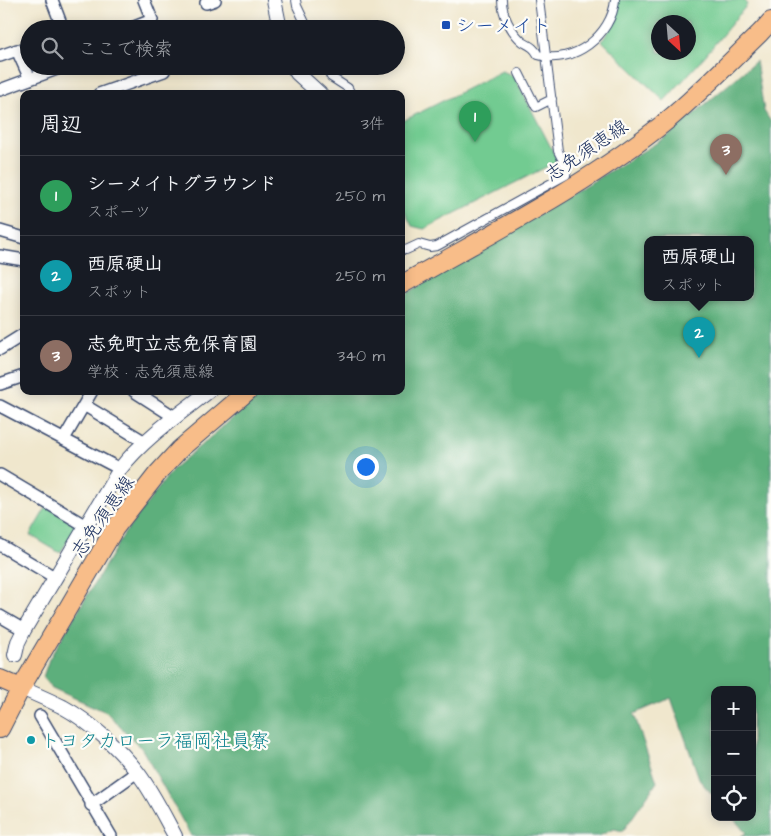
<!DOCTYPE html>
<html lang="ja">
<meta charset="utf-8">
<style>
:root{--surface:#171b24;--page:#242831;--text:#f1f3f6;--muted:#9ea1a6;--line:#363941;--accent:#b45309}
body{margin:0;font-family:"Architects Daughter","Klee One",sans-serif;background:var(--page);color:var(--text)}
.controls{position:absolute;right:15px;bottom:15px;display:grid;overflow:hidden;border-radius:10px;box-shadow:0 2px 12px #0003}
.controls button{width:45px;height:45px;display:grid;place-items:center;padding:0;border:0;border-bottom:1px solid var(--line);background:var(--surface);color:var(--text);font:25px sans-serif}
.compass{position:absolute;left:651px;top:15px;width:45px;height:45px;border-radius:50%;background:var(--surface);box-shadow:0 2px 12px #0003;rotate:154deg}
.you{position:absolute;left:365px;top:466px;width:18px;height:18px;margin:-12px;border:4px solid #fff;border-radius:50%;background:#1a73e8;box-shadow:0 0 0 8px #1a73e833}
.badge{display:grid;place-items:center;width:32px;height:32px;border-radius:50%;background:var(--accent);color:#fff;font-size:16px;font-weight:700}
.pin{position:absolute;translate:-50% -41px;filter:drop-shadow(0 1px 2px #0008)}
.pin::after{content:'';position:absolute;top:26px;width:18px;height:15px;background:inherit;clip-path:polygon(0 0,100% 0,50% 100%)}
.popup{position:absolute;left:644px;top:236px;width:110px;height:65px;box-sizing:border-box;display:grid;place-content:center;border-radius:10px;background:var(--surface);filter:drop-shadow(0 1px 4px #0005);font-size:16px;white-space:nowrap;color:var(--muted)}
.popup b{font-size:19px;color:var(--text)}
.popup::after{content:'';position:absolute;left:50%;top:100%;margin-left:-10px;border:10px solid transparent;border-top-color:var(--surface)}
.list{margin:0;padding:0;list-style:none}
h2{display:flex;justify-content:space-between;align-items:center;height:65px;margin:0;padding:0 20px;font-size:21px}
h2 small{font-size:16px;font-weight:400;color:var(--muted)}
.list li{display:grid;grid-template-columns:32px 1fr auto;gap:15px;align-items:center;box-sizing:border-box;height:80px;padding:0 20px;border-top:1px solid var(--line)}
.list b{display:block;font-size:19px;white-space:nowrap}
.list p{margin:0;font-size:16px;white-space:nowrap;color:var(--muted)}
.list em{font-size:16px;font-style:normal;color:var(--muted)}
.icon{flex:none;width:28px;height:28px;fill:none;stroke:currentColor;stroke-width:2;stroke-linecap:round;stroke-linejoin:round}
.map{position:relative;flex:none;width:771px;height:836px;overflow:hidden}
.search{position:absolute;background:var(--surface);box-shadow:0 2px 12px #0003;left:20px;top:20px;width:385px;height:55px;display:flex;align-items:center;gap:12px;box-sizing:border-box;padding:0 18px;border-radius:28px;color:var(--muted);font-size:19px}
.panel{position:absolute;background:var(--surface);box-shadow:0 2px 12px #0003;left:20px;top:90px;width:385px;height:305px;border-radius:10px}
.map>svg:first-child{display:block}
.green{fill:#72cb91;stroke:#467d78;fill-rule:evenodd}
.forest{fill:#5daf7b;stroke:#3c6f6c;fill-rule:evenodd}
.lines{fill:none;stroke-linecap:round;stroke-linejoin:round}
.pedestrian-casing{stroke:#3b4b6f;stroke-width:10}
.minor-casing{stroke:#3b4b6f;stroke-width:14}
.tertiary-casing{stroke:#3b4b6f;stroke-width:16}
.primary-casing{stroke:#3b4b6f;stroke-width:20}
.pedestrian{stroke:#fff;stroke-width:8}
.minor{stroke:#fff;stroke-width:11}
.tertiary{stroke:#fff;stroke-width:14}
.primary{stroke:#f8bd89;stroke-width:18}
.transit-dot{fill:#1a4fb4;stroke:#fdfcf7;stroke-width:2}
.culture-dot{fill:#0f9aa8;stroke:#fdfcf7;stroke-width:2}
.labels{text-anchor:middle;stroke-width:4.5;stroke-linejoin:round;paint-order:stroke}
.transit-label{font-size:19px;fill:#164399;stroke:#fdfcf7;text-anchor:start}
.street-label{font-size:19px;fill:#1b2f5e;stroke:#fdfcf7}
.culture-label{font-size:19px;fill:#0d838f;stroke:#fdfcf7;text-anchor:start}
</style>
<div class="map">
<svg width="771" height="836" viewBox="0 0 771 836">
<rect width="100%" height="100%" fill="#fdfcf7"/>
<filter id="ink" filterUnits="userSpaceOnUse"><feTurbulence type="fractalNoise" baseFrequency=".02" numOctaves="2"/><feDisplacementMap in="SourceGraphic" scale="10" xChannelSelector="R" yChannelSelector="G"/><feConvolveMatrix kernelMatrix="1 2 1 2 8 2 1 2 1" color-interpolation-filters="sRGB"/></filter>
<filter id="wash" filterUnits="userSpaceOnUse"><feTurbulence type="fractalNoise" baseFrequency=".0096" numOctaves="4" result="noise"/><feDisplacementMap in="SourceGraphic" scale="20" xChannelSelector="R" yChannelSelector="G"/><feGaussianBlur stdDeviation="1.12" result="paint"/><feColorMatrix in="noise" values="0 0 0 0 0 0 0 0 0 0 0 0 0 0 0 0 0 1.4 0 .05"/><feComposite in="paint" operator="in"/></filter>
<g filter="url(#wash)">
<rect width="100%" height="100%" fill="#f0e7cd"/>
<path class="green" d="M617 0H745L747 5 699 63 664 101 602 41C610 29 619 16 617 0ZM658 22H688V52H658Z
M502 71 514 76 558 161 424 229 412 226 401 204V122Z
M47 506 78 525 60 553 30 535Z"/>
<path class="forest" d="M756 61 764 111 771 122V836H741L746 833 732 817H752V690H715V797L700 781 671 698 634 714 657 782 623 831 614 829 599 836H191L142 749 106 712 52 688 43 677 49 659 124 534 173 469 254 400 267 391H401V297L668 136ZM648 239H750V297H648Z"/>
</g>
<g filter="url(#ink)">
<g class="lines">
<g class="pedestrian-casing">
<path id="pedestrian" d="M296 0 297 6 308 29
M502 0C502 15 511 32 523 42 530 46 534 47 538 55 573 66 612 35 615 0
M326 66 331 77 348 88 351 94
M519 73 536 107 552 99
M401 249 406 250 419 244 430 247 437 246 566 175 567 169 558 151 539 0"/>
</g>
<g class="minor-casing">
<path id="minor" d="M52 0 63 29
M206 3 215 0
M129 29 152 20 144 0
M0 56 17 50 30 79
M0 90 65 66
M99 94 164 71
M0 231 24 238
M0 256 24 260
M0 349 24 334
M0 384 24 376
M134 391 176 418
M84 405 145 442
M0 406 120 469
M64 439 92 391
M0 475 86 526
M0 545 56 578
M0 616 24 630
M40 716 111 836
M91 805 137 772"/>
</g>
<g class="tertiary-casing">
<path id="tertiary" d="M274 0 280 29
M293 66 297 73 320 94
M15 655 18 642 24 630 120 469C143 439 178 415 209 391
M21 688C35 694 49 700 63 707 89 721 120 749 138 773 153 793 163 814 175 836"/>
</g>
<g class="primary-casing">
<path id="primary" d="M401 285C492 233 588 185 669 119 701 92 730 62 760 33L771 21
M0 679 21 688
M0 729 21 688 115 528 158 473 180 449 248 391"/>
</g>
<use href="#pedestrian" class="pedestrian"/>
<use href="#minor" class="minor"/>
<use href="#tertiary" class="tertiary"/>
<use href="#primary" class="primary"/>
</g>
</g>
<rect class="transit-dot" x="441" y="20" width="10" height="10" rx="2.5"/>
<circle class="culture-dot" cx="31" cy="740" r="5"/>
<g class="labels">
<g class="transit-label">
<text x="456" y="32">シーメイト</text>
</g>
<g class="street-label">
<text transform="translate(586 150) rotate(-34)" y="7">志免須恵線</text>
<text transform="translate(102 516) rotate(-55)" y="7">志免須恵線</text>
</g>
<g class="culture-label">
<text x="41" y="747">トヨタカローラ福岡社員寮</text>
</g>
</g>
</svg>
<div class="controls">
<button>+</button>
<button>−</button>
<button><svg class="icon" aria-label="locate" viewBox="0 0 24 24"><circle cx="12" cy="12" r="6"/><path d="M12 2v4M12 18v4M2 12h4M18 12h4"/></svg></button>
</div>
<svg class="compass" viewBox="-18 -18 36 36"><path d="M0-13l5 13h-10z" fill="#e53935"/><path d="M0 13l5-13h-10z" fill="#9ea1a6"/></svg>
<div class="you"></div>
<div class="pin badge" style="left:475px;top:142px;background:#2e9e5b">1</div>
<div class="pin badge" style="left:699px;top:358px;background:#0f9aa8">2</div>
<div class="popup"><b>西原硬山</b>スポット</div>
<div class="pin badge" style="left:726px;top:175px;background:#8d6e63">3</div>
<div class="search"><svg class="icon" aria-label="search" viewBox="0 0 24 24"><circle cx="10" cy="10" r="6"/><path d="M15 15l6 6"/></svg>ここで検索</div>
<section class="panel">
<h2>周辺<small>3件</small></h2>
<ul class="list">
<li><span class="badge" style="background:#2e9e5b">1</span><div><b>シーメイトグラウンド</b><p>スポーツ</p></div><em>250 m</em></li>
<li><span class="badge" style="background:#0f9aa8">2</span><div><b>西原硬山</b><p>スポット</p></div><em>250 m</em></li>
<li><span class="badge" style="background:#8d6e63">3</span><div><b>志免町立志免保育園</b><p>学校 · 志免須恵線</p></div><em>340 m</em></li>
</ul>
</section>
</div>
